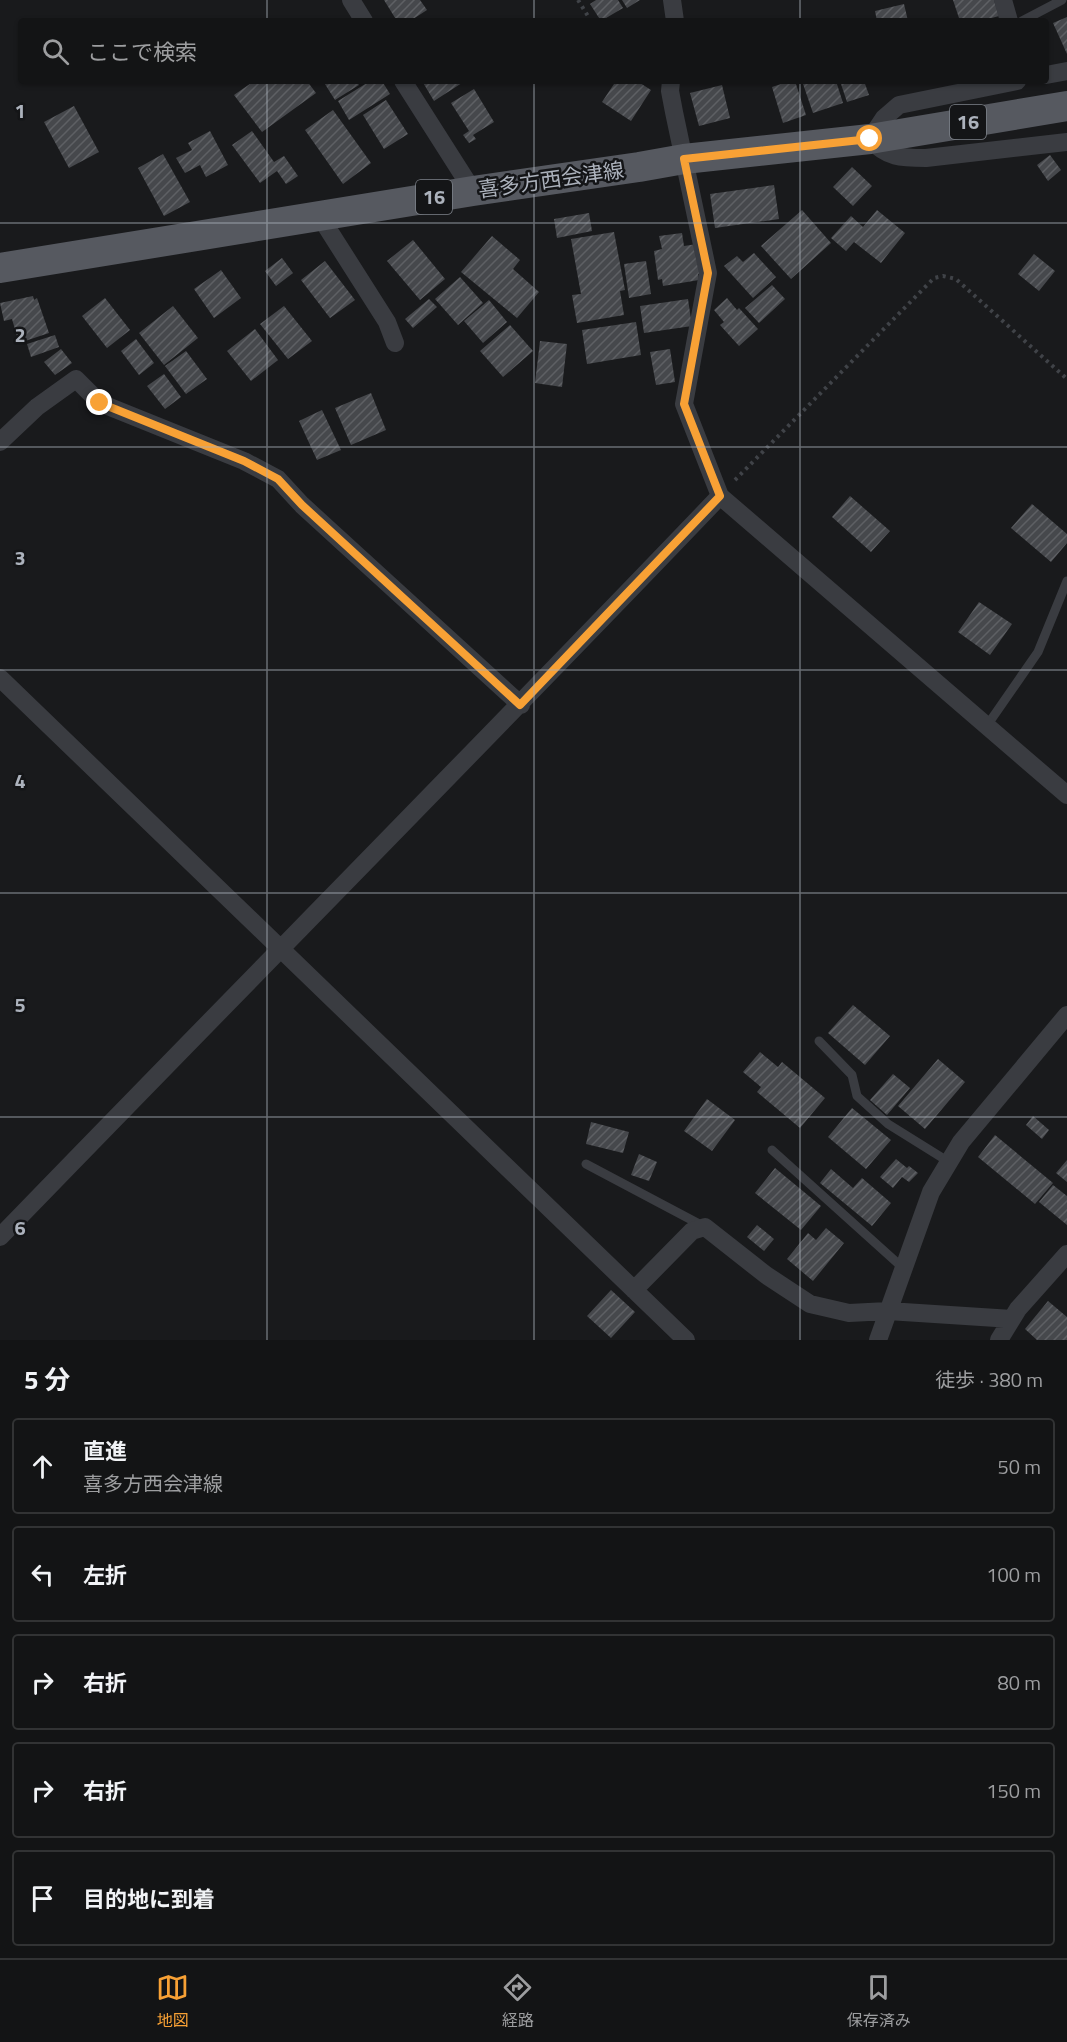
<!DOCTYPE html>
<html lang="ja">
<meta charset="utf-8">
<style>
:root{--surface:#131415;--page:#202122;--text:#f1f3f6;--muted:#9d9ea0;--line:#323334;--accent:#f8a135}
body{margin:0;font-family:"Titillium Web","Noto Sans JP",sans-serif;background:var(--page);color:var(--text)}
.stop{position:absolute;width:18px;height:18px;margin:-14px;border:4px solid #f8a135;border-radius:50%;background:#fff}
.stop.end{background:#f8a135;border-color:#fff;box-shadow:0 2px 6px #0008}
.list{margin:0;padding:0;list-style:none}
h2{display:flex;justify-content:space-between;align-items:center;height:78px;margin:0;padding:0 24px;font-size:26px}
h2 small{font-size:20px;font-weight:400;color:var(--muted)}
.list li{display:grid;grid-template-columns:39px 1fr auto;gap:18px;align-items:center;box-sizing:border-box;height:96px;margin:0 12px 12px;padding:0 12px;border:2px solid var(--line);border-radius:6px}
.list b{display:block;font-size:22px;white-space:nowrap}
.list p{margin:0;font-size:20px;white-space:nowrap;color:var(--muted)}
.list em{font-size:20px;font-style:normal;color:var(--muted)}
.icon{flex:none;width:33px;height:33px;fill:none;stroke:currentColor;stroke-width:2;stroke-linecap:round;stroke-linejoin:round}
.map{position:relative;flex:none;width:1067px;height:1340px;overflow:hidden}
.search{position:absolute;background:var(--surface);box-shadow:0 2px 4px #0004;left:18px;right:18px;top:18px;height:66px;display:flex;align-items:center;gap:15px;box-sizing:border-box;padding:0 21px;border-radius:6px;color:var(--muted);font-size:22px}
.sheet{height:618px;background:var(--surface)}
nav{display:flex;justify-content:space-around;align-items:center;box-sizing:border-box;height:84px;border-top:2px solid var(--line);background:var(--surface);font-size:16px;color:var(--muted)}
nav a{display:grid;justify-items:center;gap:3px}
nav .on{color:var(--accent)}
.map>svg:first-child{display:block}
.building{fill:url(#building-hatch)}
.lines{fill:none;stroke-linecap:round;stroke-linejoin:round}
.path{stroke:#404348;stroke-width:4;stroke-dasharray:3 4.5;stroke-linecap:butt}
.service{stroke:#3a3c41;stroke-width:9}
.minor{stroke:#3a3c41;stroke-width:18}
.primary{stroke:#565960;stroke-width:30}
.route{stroke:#f8a135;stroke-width:8}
.grid{fill:none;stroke:#acb2bc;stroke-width:1.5;stroke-opacity:0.55}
.labels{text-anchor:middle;stroke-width:5;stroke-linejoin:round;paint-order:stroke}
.shield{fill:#141517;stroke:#7e838a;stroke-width:1.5}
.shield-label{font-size:20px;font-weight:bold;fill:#acb2bc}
.street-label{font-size:21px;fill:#acb2bc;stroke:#141517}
.grid-label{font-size:20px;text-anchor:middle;font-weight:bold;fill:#acb2bc;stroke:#141517;stroke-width:5;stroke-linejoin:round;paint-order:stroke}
</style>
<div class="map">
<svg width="1067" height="1340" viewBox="0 0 1067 1340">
<defs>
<pattern id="building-hatch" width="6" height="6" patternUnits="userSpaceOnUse" patternTransform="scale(1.5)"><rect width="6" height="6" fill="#46484c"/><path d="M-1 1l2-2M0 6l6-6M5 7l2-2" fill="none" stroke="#5e6064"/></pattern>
</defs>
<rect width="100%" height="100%" fill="#191a1c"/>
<path class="building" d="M384 0H420L427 10 410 21H397Z
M596 0H618L623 8 601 21 590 4Z
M622 0H640L627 8Z
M953 0H994L999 16 981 21H960Z
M904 4 908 21H877L875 11Z
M1067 17V54L1053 23Z
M254 81H307L316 93 262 132 234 95Z
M323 81H356L359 85 335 100Z
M370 81H382L390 94 349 120 338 101Z
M422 81H465L434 101Z
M616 81H637L651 90 631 121 602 102Z
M790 81H795L806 115 783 123 772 87Z
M802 81H836L843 103 813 113Z
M840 81H864L869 95 847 102Z
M722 85 730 118 699 126 690 93Z
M474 89 494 122 473 135 476 139 469 143 463 135 469 131 451 103Z
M386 100 408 134 384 149 363 115Z
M74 106 99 152 69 168 44 122Z
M333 110 371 163 343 184 305 130Z
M210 131 228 165 206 177 200 165 185 173 176 158 192 150 188 143Z
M252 131 274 162 284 156 298 176 286 184 277 171 260 183 232 145Z
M163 154 190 202 164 216 138 168Z
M1050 155 1061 170 1048 181 1037 165Z
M852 167 872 186 853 206 833 187Z
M774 185 779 219 715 228 710 194Z
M802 210 831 243 791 279 761 246Z
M877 210 905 233 881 263 854 242 846 251 831 238 851 216 863 227Z
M589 213 592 231 557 238 554 219Z
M614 232 625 290 620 291 624 315 577 323 572 295 581 294 571 239Z
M682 233 684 246 697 244 702 273 698 274 699 280 663 286 662 279 658 280 654 251 662 249 659 236Z
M492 236 520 260 513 269 539 292 517 318 461 272Z
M413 240 445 279 420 300 387 261Z
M754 253 776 277 753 298 724 266 737 256 743 262Z
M1034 254 1055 271 1039 291 1018 274Z
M282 258 293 273 276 286 265 271Z
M325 261 355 300 330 318 301 280Z
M646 261 651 294 629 298 624 264Z
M221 270 241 298 214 318 194 289Z
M460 277 483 303 458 325 435 299Z
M772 285 785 299 759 323 745 308Z
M33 296 34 300 37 298 49 333 19 343 12 319 4 321 0 303Z
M105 298 130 330 107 348 82 316Z
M727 298 737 310 739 308 758 329 739 346 720 325 724 322 714 310Z
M429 299 437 307 413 328 405 319Z
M688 299 692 326 644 333 640 306Z
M489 300 507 322 483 343 464 321Z
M173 306 198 338 164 365 139 333Z
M284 306 312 341 288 359 260 324Z
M636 322 641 355 587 364 582 330Z
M510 325 533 351 503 377 480 351Z
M255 329 278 360 251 381 227 351Z
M55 335 59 347 31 357 27 344Z
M136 339 154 363 139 375 121 351Z
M540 341 567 344 562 387 535 383Z
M61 349 72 363 55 375 44 362Z
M670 349 675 382 656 385 650 352Z
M186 351 207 379 186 394 165 366Z
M164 374 181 397 165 409 147 386Z
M371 393 386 430 351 445 335 408Z
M322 410 341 450 317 460 299 421Z
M850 496 890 531 871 552 832 517Z
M1032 504 1067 534V543L1051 562 1011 528Z
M979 602 1012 624 990 655 958 632Z
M853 1005 890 1036 865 1065 828 1033Z
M760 1052 778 1067 782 1062 825 1098 800 1128 757 1092 761 1087 743 1072Z
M938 1059 965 1082 925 1129 898 1106Z
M893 1074 910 1088 887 1115 870 1100Z
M707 1099 735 1120 712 1151 684 1131Z
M852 1108 891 1140 866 1169 828 1137Z
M1033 1116 1049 1130 1042 1139 1026 1125Z
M591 1122 629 1132 623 1153 586 1144Z
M995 1135 1053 1183 1035 1204 978 1157Z
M639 1154 657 1162 649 1181 631 1175Z
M896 1159 907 1168 909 1166 918 1173 909 1182 902 1177 893 1188 880 1177Z
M1067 1160V1182L1056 1173Z
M775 1168 821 1206 801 1230 755 1193Z
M831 1169 853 1188 862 1178 891 1203 872 1226 820 1183Z
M1053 1185 1067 1196V1225L1039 1202Z
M757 1225 774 1239 764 1251 747 1237Z
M826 1228 844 1243 813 1281 787 1259 808 1233 816 1240Z
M611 1290 635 1312 611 1338 587 1316Z
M1048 1301 1067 1317V1340H1037L1025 1329Z"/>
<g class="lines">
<path class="path" d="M578 0 591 21
M735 480 934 278 943 276 956 279 1067 379"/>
<path class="service" d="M1022 21 1062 0
M986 727 1038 652 1067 581
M819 1041 852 1075 857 1096 888 1124 949 1162
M772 1150 903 1268
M586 1164 703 1226"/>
<path class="minor" d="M351 0 364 21
M672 0 675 21
M1003 0 1009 21
M1046 75 1067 71
M403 81 473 191
M671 81 670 91 674 112 708 273 684 404 720 496 1067 795
M1017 81 899 105 884 118 870 139C887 158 901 158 926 158L1067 142
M319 215 387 322 395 343
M0 442 37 407 76 379 100 403 244 461 278 479 302 505 521 705
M0 678 686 1340
M0 1237C239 990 482 745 720 496
M634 1290 692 1231 705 1227 766 1275 810 1304 849 1313 888 1311 1012 1319
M878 1340 931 1192 961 1142 1067 1015
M999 1340 1018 1309 1067 1254"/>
<path class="primary" d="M0 268 473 191 639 167 684 159 870 139 1067 106"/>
</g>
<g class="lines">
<path class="route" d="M100 403 244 461 278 479 302 505 520 705 720 496 684 404 708 273 684 159 870 139"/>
</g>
<path class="grid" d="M267 0V21M534 0V21M800 0V21M267 81V1340M534 81V1340M800 81V1340M0 223H1067M0 447H1067M0 670H1067M0 893H1067M0 1117H1067"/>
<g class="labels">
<g class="shield">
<rect x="950" y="105" width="36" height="34" rx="4.5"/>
<rect x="416" y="180" width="36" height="34" rx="4.5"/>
</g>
<g class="shield-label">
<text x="968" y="129">16</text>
<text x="434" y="204">16</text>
</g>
<g class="street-label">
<text transform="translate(551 180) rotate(-8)" y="7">喜多方西会津線</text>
</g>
</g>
<g class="grid-label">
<text x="20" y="118">1</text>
<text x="20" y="342">2</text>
<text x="20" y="565">3</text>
<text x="20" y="788">4</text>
<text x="20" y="1012">5</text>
<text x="20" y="1235">6</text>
</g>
</svg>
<div class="stop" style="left:870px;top:139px"></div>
<div class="stop end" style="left:100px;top:403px"></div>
<div class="search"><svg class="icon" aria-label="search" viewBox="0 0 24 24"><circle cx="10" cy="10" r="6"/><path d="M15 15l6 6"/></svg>ここで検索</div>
</div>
<section class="sheet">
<h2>5 分<small>徒歩 · 380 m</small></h2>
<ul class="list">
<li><svg class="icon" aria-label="ahead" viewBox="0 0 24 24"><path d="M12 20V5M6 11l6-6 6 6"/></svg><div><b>直進</b><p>喜多方西会津線</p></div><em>50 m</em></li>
<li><svg class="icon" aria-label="left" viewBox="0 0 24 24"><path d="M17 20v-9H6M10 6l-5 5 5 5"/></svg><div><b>左折</b></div><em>100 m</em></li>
<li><svg class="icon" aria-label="right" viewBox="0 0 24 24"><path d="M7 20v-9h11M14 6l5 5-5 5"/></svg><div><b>右折</b></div><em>80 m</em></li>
<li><svg class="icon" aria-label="right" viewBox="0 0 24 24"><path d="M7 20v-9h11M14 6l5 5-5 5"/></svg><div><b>右折</b></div><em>150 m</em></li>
<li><svg class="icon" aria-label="arrive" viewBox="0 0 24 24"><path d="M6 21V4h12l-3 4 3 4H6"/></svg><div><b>目的地に到着</b></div></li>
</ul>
</section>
<nav>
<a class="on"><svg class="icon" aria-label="map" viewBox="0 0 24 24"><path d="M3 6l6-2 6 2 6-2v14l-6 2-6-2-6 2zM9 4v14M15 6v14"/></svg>地図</a>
<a><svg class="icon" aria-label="directions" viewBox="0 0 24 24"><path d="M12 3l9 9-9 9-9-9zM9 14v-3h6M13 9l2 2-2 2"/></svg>経路</a>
<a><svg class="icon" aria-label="saved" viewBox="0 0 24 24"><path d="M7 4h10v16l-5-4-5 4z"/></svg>保存済み</a>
</nav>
